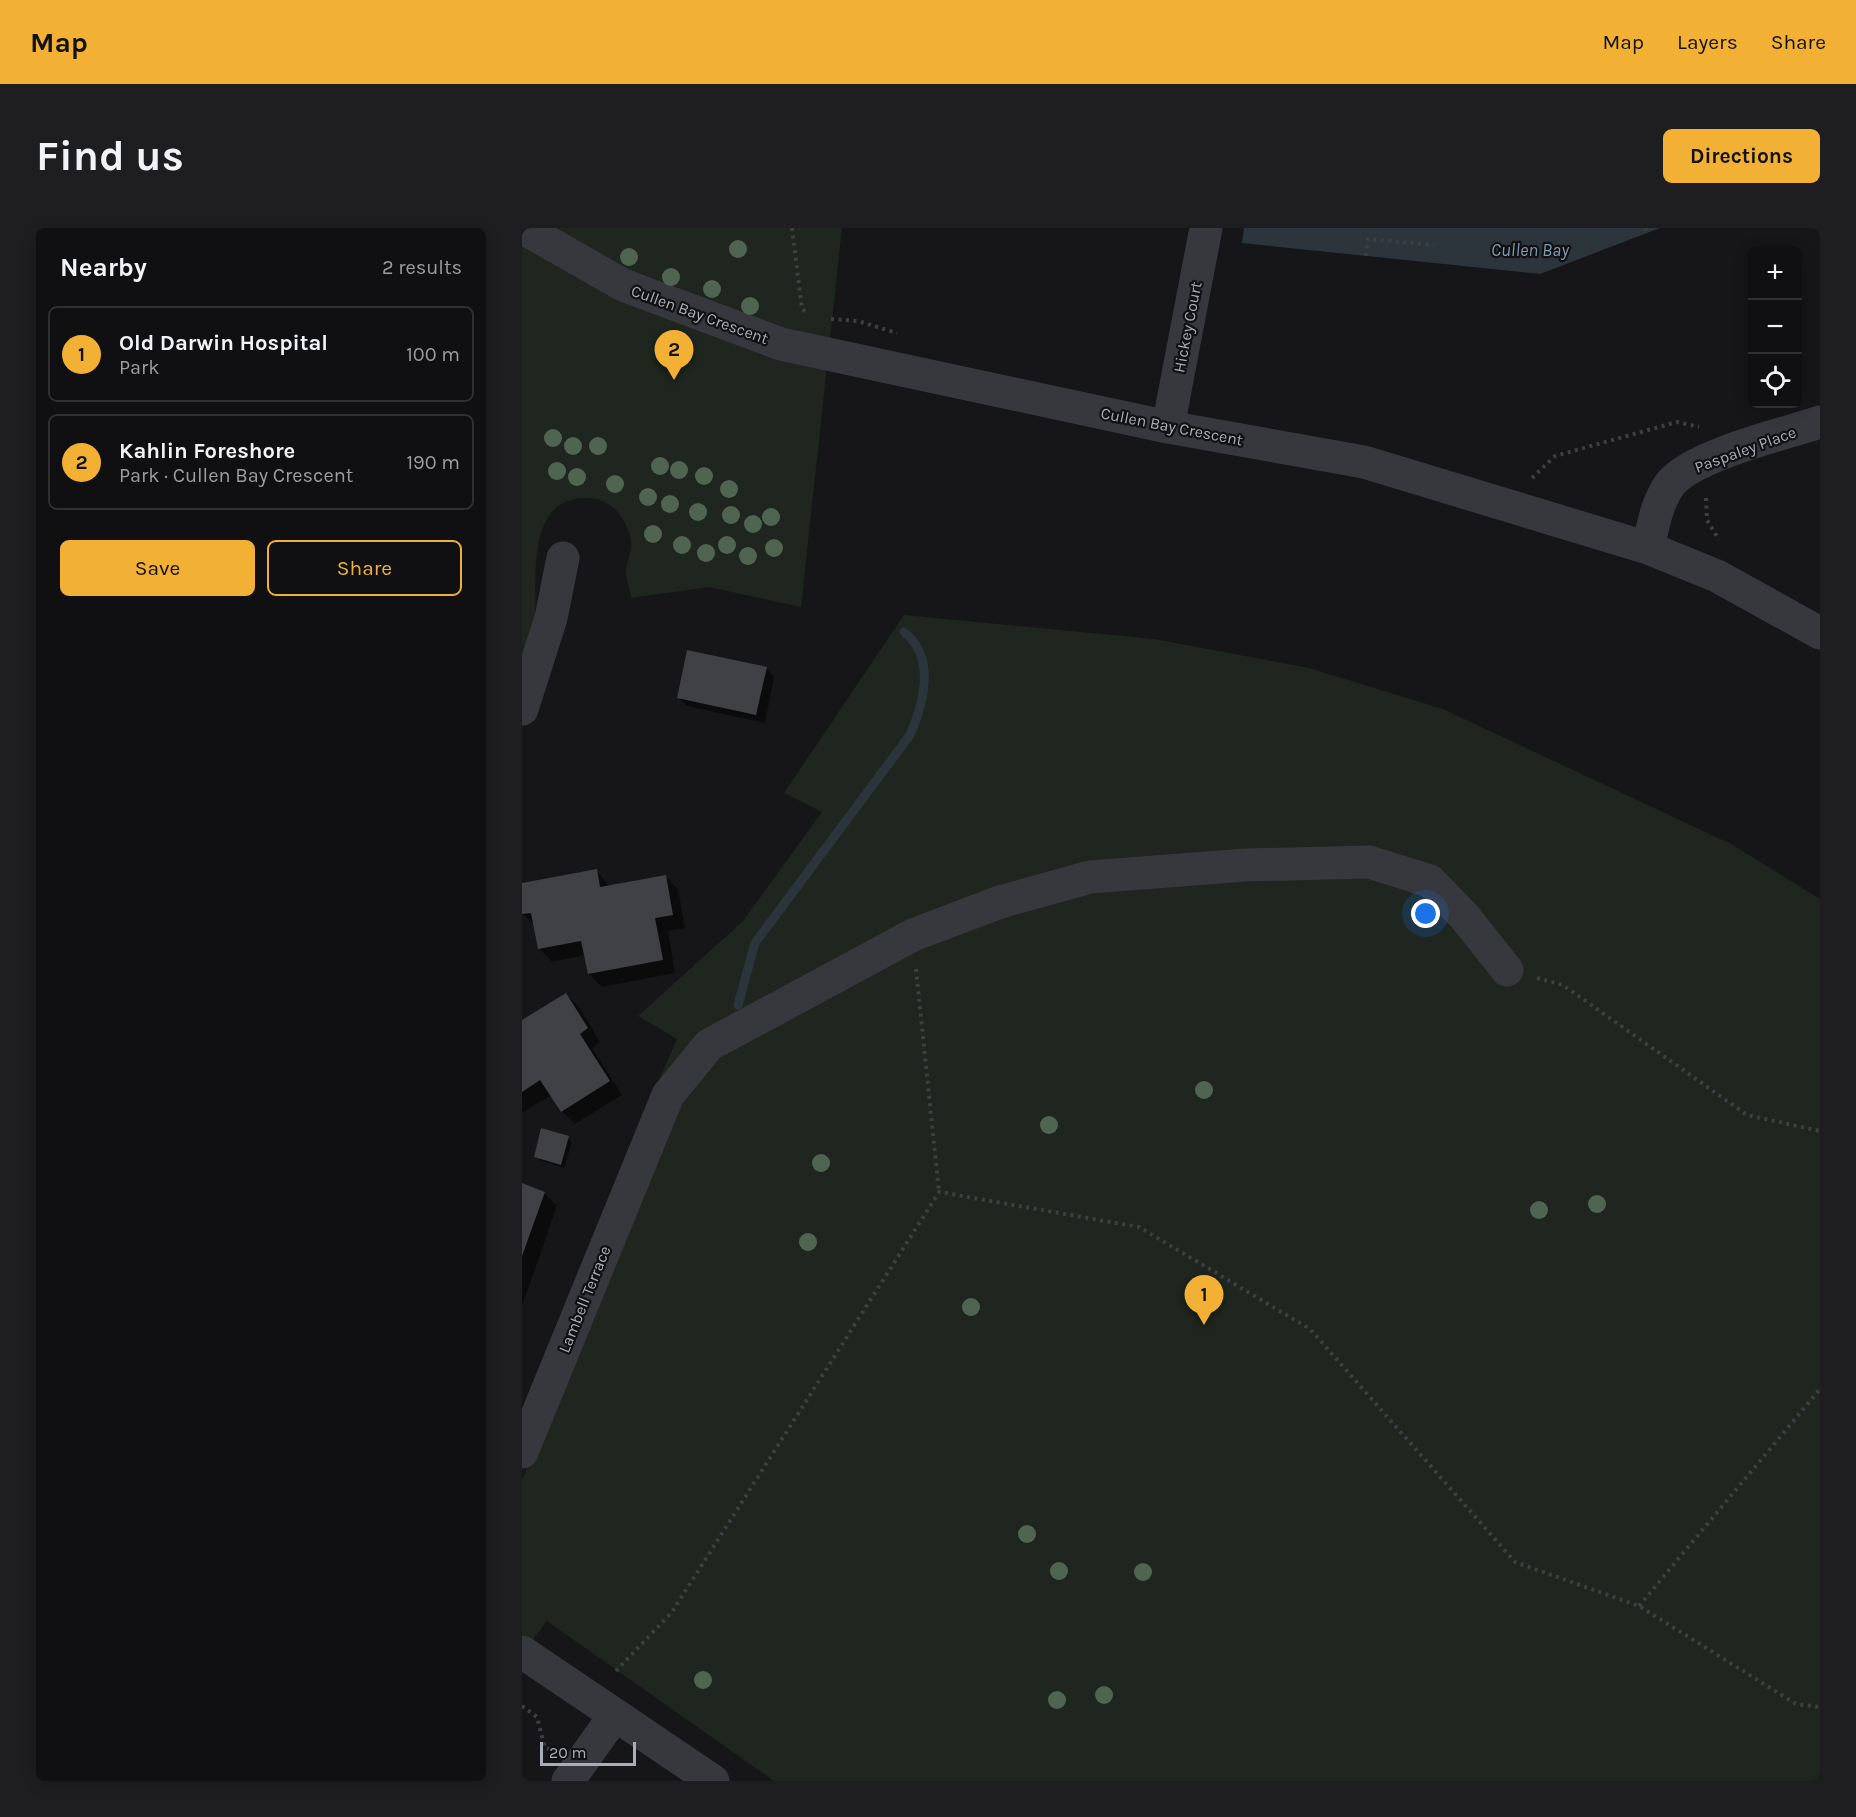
<!DOCTYPE html>
<meta charset="utf-8">
<style>
:root{--surface:#101012;--page:#1e1e20;--text:#f1f3f6;--muted:#9c9d9f;--line:#303032;--accent:#f2b134}
body{margin:0;font-family:Karla,sans-serif;background:var(--page);color:var(--text)}
.controls{position:absolute;right:18px;top:18px;display:grid;overflow:hidden;border-radius:9px;box-shadow:0 3px 15px #0003}
.controls button{width:54px;height:54px;display:grid;place-items:center;padding:0;border:0;border-bottom:2px solid var(--line);background:var(--surface);color:var(--text);font:30px sans-serif}
.scale{position:absolute;left:18px;bottom:15px;width:96px;box-sizing:border-box;padding-left:6px;border:3px solid #a8adb8;border-top:0;font-size:16px;line-height:21px;white-space:nowrap;color:#a8adb8;-webkit-text-stroke:4px #111113;paint-order:stroke}
.you{position:absolute;left:904px;top:686px;width:21px;height:21px;margin:-15px;border:4px solid #fff;border-radius:50%;background:#1a73e8;box-shadow:0 0 0 9px #1a73e833}
.badge{display:grid;place-items:center;width:39px;height:39px;border-radius:50%;background:var(--accent);color:#111;font-size:20px;font-weight:700}
.pin{position:absolute;translate:-50% -50px;filter:drop-shadow(0 2px 3px #0008)}
.pin::after{content:'';position:absolute;top:32px;width:21px;height:18px;background:inherit;clip-path:polygon(0 0,100% 0,50% 100%)}
.list{margin:0;padding:0;list-style:none}
h2{display:flex;justify-content:space-between;align-items:center;height:78px;margin:0;padding:0 24px;font-size:26px}
h2 small{font-size:20px;font-weight:400;color:var(--muted)}
.list li{display:grid;grid-template-columns:39px 1fr auto;gap:18px;align-items:center;box-sizing:border-box;height:96px;margin:0 12px 12px;padding:0 12px;border:2px solid var(--line);border-radius:9px}
.list b{display:block;font-size:22px;white-space:nowrap}
.list p{margin:0;font-size:20px;white-space:nowrap;color:var(--muted)}
.list em{font-size:20px;font-style:normal;color:var(--muted)}
.actions{display:flex;gap:12px;padding:18px 24px}
.actions a{flex:1;padding:14px 0;border:2px solid var(--accent);border-radius:9px;text-align:center;font-size:21px;color:var(--accent)}
.actions .main{background:var(--accent);color:#111}
.icon{flex:none;width:33px;height:33px;fill:none;stroke:currentColor;stroke-width:2;stroke-linecap:round;stroke-linejoin:round}
.map{position:relative;flex:none;width:1298px;height:1553px;overflow:hidden;border-radius:9px}
header{display:flex;align-items:center;gap:36px;box-sizing:border-box;height:84px;padding:0 30px;background:var(--accent);color:#111}
header strong{font-size:28px}
nav{display:flex;gap:33px;margin-inline-start:auto;font-size:21px}
.intro{display:flex;align-items:center;justify-content:space-between;box-sizing:border-box;height:144px;padding:0 36px}
h1{margin:0;font-size:42px}
.button{padding:15px 27px;border-radius:9px;background:var(--accent);color:#111;font-size:21px;font-weight:700}
main{display:flex;gap:36px;padding:0 36px}
aside{flex:1;background:var(--surface);border-radius:9px;box-shadow:0 3px 15px #0003}
.map>svg:first-child{display:block}
.green{fill:#1e261f}
.water{fill:#2c353c}
.shadow{fill:#0007}
.lines{fill:none;stroke-linecap:round;stroke-linejoin:round}
.stream{stroke:#2c353c;stroke-width:9}
.building{fill:#404145}
.path{stroke:#3d3f44;stroke-width:4;stroke-dasharray:3 4.5;stroke-linecap:butt}
.minor{stroke:#37383d;stroke-width:33}
.tree{fill:#506452}
.labels{text-anchor:middle;stroke-width:4.5;stroke-linejoin:round;paint-order:stroke}
.street-label{font-size:16px;fill:#a8adb8;stroke:#111113}
.water-label{font-size:18px;font-style:italic;fill:#7f9bb3;stroke:#111113}
</style>
<header>
<strong>Map</strong>
<nav><a>Map</a><a>Layers</a><a>Share</a></nav>
</header>
<div class="intro"><h1>Find us</h1><a class="button">Directions</a></div>
<main>
<aside>
<h2>Nearby<small>2 results</small></h2>
<ul class="list">
<li><span class="badge">1</span><div><b>Old Darwin Hospital</b><p>Park</p></div><em>100 m</em></li>
<li><span class="badge">2</span><div><b>Kahlin Foreshore</b><p>Park · Cullen Bay Crescent</p></div><em>190 m</em></li>
</ul>
<div class="actions"><a class="main">Save</a><a>Share</a></div>
</aside>
<div class="map">
<svg width="1298" height="1553" viewBox="0 0 1298 1553">
<rect width="100%" height="100%" fill="#161618"/>
<path class="green" d="M0 0H320L279 379 187 359 109 370C108 361 104 351 104 343 105 334 110 324 109 315 107 292 89 270 66 270 0 268 16 358 13 408 12 421 4 436 0 448Z
M382 387 632 411 787 440 921 481 1209 616 1298 671V1553H252L25 1393 10 1413 0 1407V1252L131 942 103 929 155 811 116 788 221 693 300 584 262 565Z"/>
<path class="water" d="M722 0H1138L1018 46 720 15Z"/>
<path class="shadow" d="M244 440 252 449 243 495 165 478 156 470Z
M74 642 88 659 143 648 156 661 163 700 146 703 153 745 80 759 67 746 63 727 30 734 17 720 13 698 1 686 0 656Z
M44 766 57 779 78 814 70 820 100 867 53 896 40 883 29 867 0 885V794Z
M46 910 50 914 42 940 18 932 14 928Z
M0 957 22 965 35 978 0 1078Z"/>
<g class="lines">
<path class="stream" d="M216 777 233 715 388 507C402 475 414 429 382 404"/>
</g>
<path class="building" d="M165 422 245 439 234 487 155 470Z
M75 641 78 659 144 647 151 687 133 690 141 732 66 746 59 713 16 721 9 685 0 686V655Z
M44 765 66 800 58 806 88 853 39 884 18 852 0 864V792Z
M19 900 47 908 39 937 12 929Z
M0 955 23 964 0 1028Z"/>
<g class="lines">
<path class="path" d="M270 0 280 81 286 86
M1123 0 1125 5
M844 28 846 11 912 17
M309 91 336 93 375 105
M1010 250 1033 228 1155 194 1177 199
M1184 270 1185 292 1197 312
M394 741 417 964
M1015 750 1041 757 1225 887 1298 903
M1117 1378 1298 1161
M94 1443 150 1384 417 964 617 999 788 1101 993 1334 1117 1378 1274 1476 1298 1479
M0 1478 15 1489 23 1520 30 1522"/>
<path class="minor" d="M1 0 101 57 259 116 646 199 842 234 1126 320 1195 348 1298 405
M646 199 684 0
M1126 320C1131 298 1135 273 1149 255 1172 227 1262 206 1298 194
M0 481 29 390 41 330
M0 1224 146 867 187 817 391 707 478 674 568 649 724 637 847 634 908 653 942 688 985 742
M0 1424 191 1553
M46 1553 93 1487"/>
</g>
<g class="tree">
<circle cx="216" cy="21" r="9"/>
<circle cx="107" cy="29" r="9"/>
<circle cx="149" cy="49" r="9"/>
<circle cx="190" cy="61" r="9"/>
<circle cx="228" cy="78" r="9"/>
<circle cx="31" cy="210" r="9"/>
<circle cx="51" cy="218" r="9"/>
<circle cx="76" cy="218" r="9"/>
<circle cx="138" cy="238" r="9"/>
<circle cx="157" cy="242" r="9"/>
<circle cx="35" cy="243" r="9"/>
<circle cx="182" cy="248" r="9"/>
<circle cx="55" cy="249" r="9"/>
<circle cx="93" cy="256" r="9"/>
<circle cx="207" cy="261" r="9"/>
<circle cx="126" cy="269" r="9"/>
<circle cx="148" cy="276" r="9"/>
<circle cx="176" cy="284" r="9"/>
<circle cx="209" cy="287" r="9"/>
<circle cx="249" cy="289" r="9"/>
<circle cx="231" cy="296" r="9"/>
<circle cx="131" cy="306" r="9"/>
<circle cx="160" cy="317" r="9"/>
<circle cx="205" cy="317" r="9"/>
<circle cx="252" cy="320" r="9"/>
<circle cx="184" cy="325" r="9"/>
<circle cx="226" cy="328" r="9"/>
<circle cx="682" cy="862" r="9"/>
<circle cx="527" cy="897" r="9"/>
<circle cx="299" cy="935" r="9"/>
<circle cx="1075" cy="976" r="9"/>
<circle cx="1017" cy="982" r="9"/>
<circle cx="286" cy="1014" r="9"/>
<circle cx="449" cy="1079" r="9"/>
<circle cx="505" cy="1306" r="9"/>
<circle cx="537" cy="1343" r="9"/>
<circle cx="621" cy="1344" r="9"/>
<circle cx="181" cy="1452" r="9"/>
<circle cx="582" cy="1467" r="9"/>
<circle cx="535" cy="1472" r="9"/>
</g>
<g class="labels">
<g class="street-label">
<text transform="translate(178 86) rotate(20)" y="6">Cullen Bay Crescent</text>
<text transform="translate(665 99) rotate(-79)" y="6">Hickey Court</text>
<text transform="translate(650 198) rotate(11)" y="6">Cullen Bay Crescent</text>
<text transform="translate(1223 221) rotate(-20)" y="6">Paspaley Place</text>
<text transform="translate(62 1071) rotate(-68)" y="6">Lambell Terrace</text>
</g>
<g class="water-label">
<text x="1008" y="28">Cullen Bay</text>
</g>
</g>
</svg>
<div class="controls">
<button>+</button>
<button>−</button>
<button><svg class="icon" aria-label="locate" viewBox="0 0 24 24"><circle cx="12" cy="12" r="6"/><path d="M12 2v4M12 18v4M2 12h4M18 12h4"/></svg></button>
</div>
<div class="scale">20 m</div>
<div class="you"></div>
<div class="pin badge" style="left:682px;top:1097px">1</div>
<div class="pin badge" style="left:152px;top:152px">2</div>
</div>
</main>
